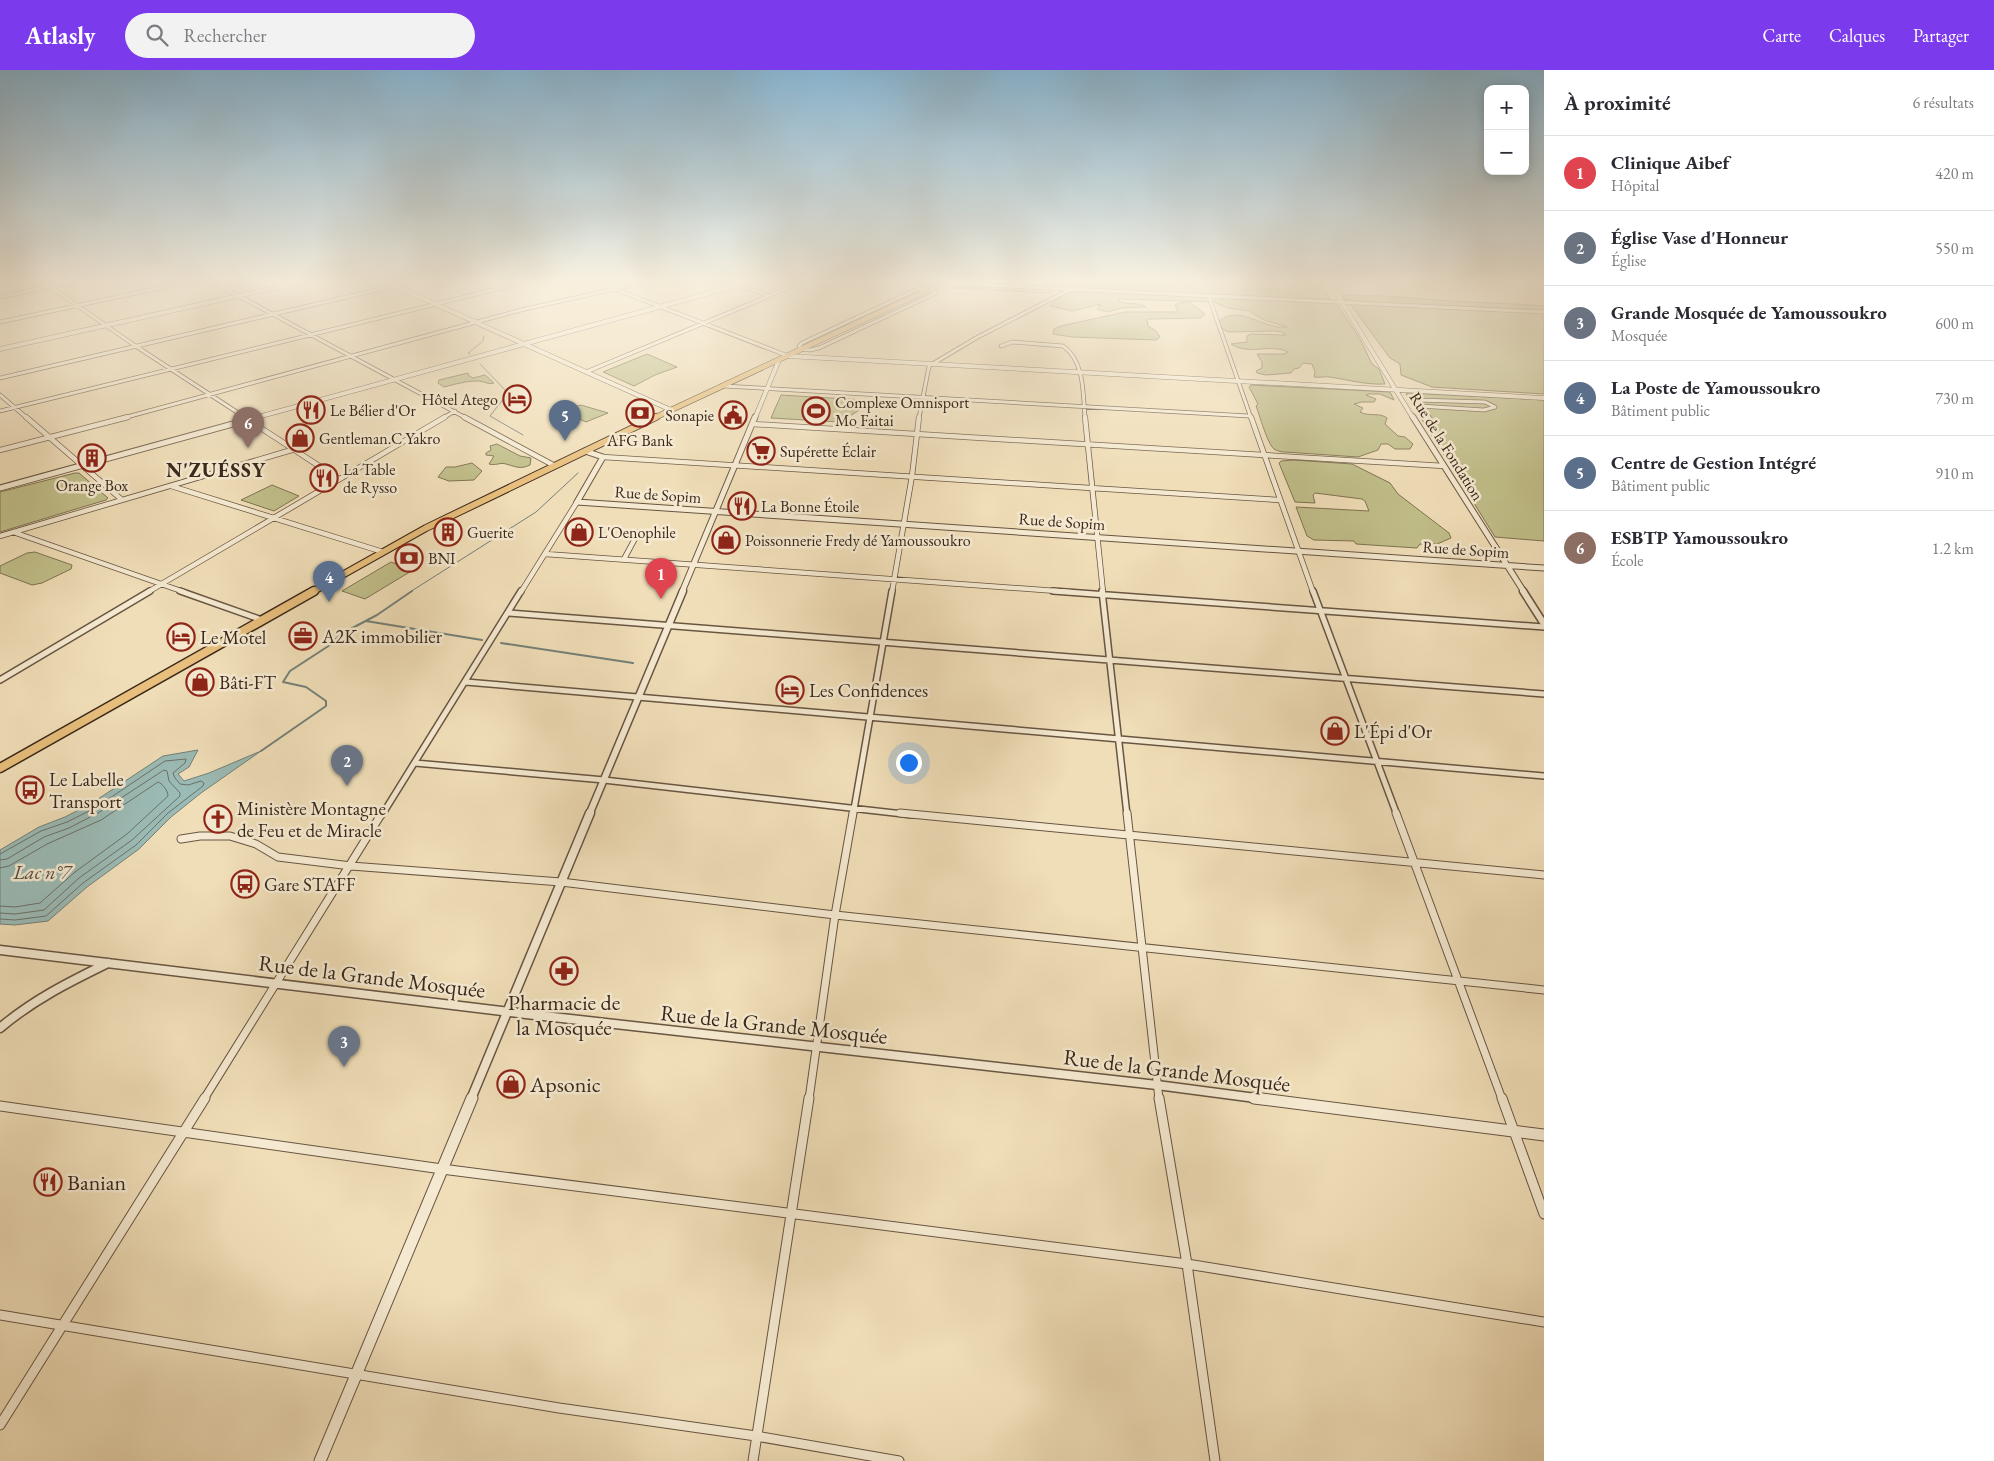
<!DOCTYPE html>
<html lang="fr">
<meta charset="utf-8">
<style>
:root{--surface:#fff;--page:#f2f2f3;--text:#2b2b33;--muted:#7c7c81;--line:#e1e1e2;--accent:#7c3aed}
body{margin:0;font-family:"EB Garamond",serif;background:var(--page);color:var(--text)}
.controls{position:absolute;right:15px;top:15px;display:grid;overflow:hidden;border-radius:10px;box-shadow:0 2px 12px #0003}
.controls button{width:45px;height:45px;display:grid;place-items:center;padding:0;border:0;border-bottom:1px solid var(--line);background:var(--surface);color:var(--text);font:25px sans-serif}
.you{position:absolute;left:908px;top:692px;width:18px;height:18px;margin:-12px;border:4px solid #fff;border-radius:50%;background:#1a73e8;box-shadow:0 0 0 8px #1a73e833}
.badge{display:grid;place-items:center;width:32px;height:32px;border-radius:50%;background:var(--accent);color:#fff;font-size:16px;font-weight:700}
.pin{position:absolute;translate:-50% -41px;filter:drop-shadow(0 1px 2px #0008)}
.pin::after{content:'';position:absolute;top:26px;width:18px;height:15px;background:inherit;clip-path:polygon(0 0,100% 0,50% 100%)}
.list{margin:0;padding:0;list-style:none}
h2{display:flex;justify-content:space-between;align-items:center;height:65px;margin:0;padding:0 20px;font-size:21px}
h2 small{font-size:16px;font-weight:400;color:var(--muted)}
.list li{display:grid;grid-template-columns:32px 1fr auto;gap:15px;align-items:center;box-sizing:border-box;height:75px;padding:0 20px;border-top:1px solid var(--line)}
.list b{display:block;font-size:19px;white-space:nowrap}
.list p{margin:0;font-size:16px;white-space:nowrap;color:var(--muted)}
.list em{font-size:16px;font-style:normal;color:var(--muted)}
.icon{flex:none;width:28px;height:28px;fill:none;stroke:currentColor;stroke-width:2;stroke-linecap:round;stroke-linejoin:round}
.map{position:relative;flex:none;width:1544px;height:1391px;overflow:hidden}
header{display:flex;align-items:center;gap:30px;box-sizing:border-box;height:70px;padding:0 25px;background:var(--accent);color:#fff}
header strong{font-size:24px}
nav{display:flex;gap:28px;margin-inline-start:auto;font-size:18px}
.search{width:350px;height:45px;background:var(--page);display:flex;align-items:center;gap:12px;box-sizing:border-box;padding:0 18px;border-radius:28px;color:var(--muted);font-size:19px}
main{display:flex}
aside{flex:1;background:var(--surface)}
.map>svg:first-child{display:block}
.green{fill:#c1bf8a;stroke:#7e7352}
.water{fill:#9bbbb6;stroke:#748078}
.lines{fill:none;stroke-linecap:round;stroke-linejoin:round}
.shore{stroke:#6a7168;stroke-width:1}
.stream-far1{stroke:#748078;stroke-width:1}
.stream{stroke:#748078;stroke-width:2}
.minor-far4-casing{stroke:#685542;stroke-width:4.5}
.minor-far3-casing{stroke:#685542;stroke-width:6}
.minor-far2-casing{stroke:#685542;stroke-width:8}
.minor-far1-casing{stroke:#685542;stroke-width:9}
.minor-casing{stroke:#685542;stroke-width:11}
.tertiary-far4-casing{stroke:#685542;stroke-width:5}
.tertiary-far3-casing{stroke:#685542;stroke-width:7}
.tertiary-far2-casing{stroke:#685542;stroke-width:9}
.tertiary-far1-casing{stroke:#685542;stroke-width:11}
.tertiary-casing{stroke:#685542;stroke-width:13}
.trunk-far2-casing{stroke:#3a271b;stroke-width:6}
.trunk-far1-casing{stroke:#3a271b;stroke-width:8}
.trunk-casing{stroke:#3a271b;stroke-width:11}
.minor-far4{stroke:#f5ead1;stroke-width:3}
.minor-far3{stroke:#f5ead1;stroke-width:4.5}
.minor-far2{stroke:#f5ead1;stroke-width:5}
.minor-far1{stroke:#f5ead1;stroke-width:7}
.minor{stroke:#f5ead1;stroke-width:9}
.tertiary-far4{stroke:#f5ead1;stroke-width:4}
.tertiary-far3{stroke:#f5ead1;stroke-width:5}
.tertiary-far2{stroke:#f5ead1;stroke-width:6}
.tertiary-far1{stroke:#f5ead1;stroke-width:8}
.tertiary{stroke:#f5ead1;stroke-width:11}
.trunk-far2{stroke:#e8bf7c;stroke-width:5}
.trunk-far1{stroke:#e8bf7c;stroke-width:6}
.trunk{stroke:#e8bf7c;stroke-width:8}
.labels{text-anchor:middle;stroke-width:5;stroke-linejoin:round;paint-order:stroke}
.far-poi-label{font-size:16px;fill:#3a271b;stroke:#f5ead1;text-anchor:start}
.far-street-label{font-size:16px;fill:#3a271b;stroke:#f5ead1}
.poi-label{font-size:19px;fill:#3a271b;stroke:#f5ead1;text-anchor:start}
.far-district-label{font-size:20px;font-weight:bold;letter-spacing:1px;fill:#3a271b;stroke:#f5ead1}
.water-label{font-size:20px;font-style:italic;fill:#524c42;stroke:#f5ead1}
.near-street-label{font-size:22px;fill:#3a271b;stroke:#f5ead1}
.near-poi-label{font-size:22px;fill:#3a271b;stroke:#f5ead1;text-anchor:start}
</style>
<header>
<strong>Atlasly</strong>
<div class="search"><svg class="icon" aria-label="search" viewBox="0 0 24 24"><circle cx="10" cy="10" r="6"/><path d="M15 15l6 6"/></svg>Rechercher</div>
<nav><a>Carte</a><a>Calques</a><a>Partager</a></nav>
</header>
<main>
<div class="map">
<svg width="1544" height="1391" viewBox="0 0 1544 1391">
<rect width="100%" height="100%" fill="#f0deb8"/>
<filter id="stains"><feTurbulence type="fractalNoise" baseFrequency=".004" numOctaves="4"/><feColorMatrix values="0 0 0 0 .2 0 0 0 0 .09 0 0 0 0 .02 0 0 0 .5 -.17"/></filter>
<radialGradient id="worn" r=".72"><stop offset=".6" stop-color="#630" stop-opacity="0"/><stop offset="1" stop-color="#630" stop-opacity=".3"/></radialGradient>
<path class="green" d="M958 211H1315L1322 214 1330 229H1305L1337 234 1360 269 1372 294 1379 299 1385 314C1366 315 1349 310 1330 307 1324 306 1320 308 1314 307L1315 302 1312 294 1303 293 1299 298 1294 299 1291 303 1266 305 1257 303 1256 301 1262 298V292L1257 284H1284L1288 282C1269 273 1250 286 1231 274L1247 272V266L1251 264 1286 265 1282 262 1275 261 1229 262 1222 259 1219 251C1241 234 1263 260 1287 257L1264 250 1249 241 1228 238 1214 232 1119 229 1118 231C1127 235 1139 232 1146 237L1121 238 1108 242 1097 239 1101 234 1072 241 1050 236C1057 224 1073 220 1087 220L1075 215 1063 216 1049 223 952 218 951 217Z
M1343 225C1374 225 1405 227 1436 230 1472 233 1508 233 1544 236V240L1357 232 1344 229Z
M1189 232 1205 244 1201 248 1149 249 1147 250 1148 256 1156 261 1160 267 1156 270 1072 267 1053 264 1054 259 1061 256 1125 242H1178L1175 235 1180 233Z
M1356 234 1544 243V324L1432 317 1401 305 1400 294 1390 288 1351 235Z
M647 284 677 297 655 305 634 316 603 302Z
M468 303 469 306 473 308 485 305 494 313C488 315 485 311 477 311 466 311 456 314 444 317L438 313 439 310Z
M1251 315 1390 322 1394 330 1380 324H1368L1366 325 1376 329 1374 332H1362L1354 334 1363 338 1360 342C1369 347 1379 342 1387 348L1385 354 1398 366 1405 367 1413 374 1410 379H1395L1388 374H1381L1378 380 1358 387 1285 382C1281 382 1277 381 1274 379 1267 373 1260 346 1256 336L1258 334 1249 317Z
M1409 323 1544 330V471L1495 467 1406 324Z
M781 325 864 330 869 334 840 352 771 348Z
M581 335 608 343 586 352 562 341Z
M497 374 520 386 531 388 530 395C520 400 514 396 506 394 501 392 495 396 489 394L494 386 486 385V383L491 380 490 376Z
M1293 390 1352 394 1390 413 1398 424 1449 463 1451 468 1437 474H1420L1417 478 1356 474 1354 471 1314 470 1307 466 1296 437 1369 441 1365 431 1362 429 1315 423 1313 425 1315 433 1295 432 1279 393 1281 391Z
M472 393 482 401 474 410 449 411 438 407 446 397H455Z
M75 403H79L108 428 106 430 0 462V422Z
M272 415 299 426 274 441 241 430Z
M35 482 72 495 71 499 42 513 32 515 0 503V496L27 483Z
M391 492 413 500 365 529 342 521Z"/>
<path class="water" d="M198 680 189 697 178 704 184 711 209 703 261 681 201 723 171 747 139 779 87 817 48 851 15 855 0 854V780L39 757 65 747 92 733 163 686Z"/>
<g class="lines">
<path class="shore" d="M0 784 41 761 67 752 95 738 165 691 186 689 185 693 173 703 175 708 180 714 188 715 201 711 204 713 203 716 168 743 136 775 83 813 46 846 15 850 0 849
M0 790 7 789 44 767 69 758 98 743 164 700 167 701 169 711 180 723V726L132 770 79 808 44 840 15 844 0 843
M0 798 9 796 47 774 101 750 158 712C163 714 168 721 168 726L127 764 75 802 40 833 15 837 0 836"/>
<path class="stream-far1" d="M470 284 468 283 483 271 484 266
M480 294 508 323 490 346 523 365
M410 522 536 442 578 403"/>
<path class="stream" d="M366 551 482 570
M501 573 633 593
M261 681 326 636V631L306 617 283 612 290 601 330 575 341 564 377 545 412 521"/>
<g class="minor-far4-casing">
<path id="minor-far4" d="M42 211 137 277 246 348
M211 211 466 348
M594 211 788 286
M726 211 770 226
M943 213 1544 242
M918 219H931L936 223 819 278 810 280 800 279 799 276 802 273Z
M0 227 77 211
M1209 227 1251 348
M0 252 192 211
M1001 276 1012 272 1063 276C1085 291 1083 325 1085 348
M586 302 805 211
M0 308 415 211
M724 316 1249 346
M0 325 27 348
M1416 330 1485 332 1495 337 1484 340 1419 336Z
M1419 336 1429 348
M0 341 530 211
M123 348 521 240 650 211
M443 348 455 341
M919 348 929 296 976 268 1069 220"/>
</g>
<g class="minor-far3-casing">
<path id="minor-far3" d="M26 347 121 429
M244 347 339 409
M464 347 555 396
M1085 347 1103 522
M1251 347 1313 522
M1428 347 1430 350
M752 354 1444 396
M0 380 128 347
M603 387 1279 430
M171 416 383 482
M13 462 184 522
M0 466 295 379
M545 484 1070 522
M624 489 638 463
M148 522 445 347
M521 522 577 432
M892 522 912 406 919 347"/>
</g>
<g class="minor-far2-casing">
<path id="minor-far2" d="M180 521 262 550
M1053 521 1544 557
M1102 521 1127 745
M1313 521 1397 745
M509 543 1544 624
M0 610 150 521
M466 612 1544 706
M415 693 604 710 912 745
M382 745 521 521
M853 745 892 521"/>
</g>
<g class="minor-far1-casing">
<path id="minor-far1" d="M900 743 1544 805
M1127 743 1159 1029
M1396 743 1502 1029
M181 769 200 766H230L256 774 278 787 351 796 561 812 835 845 1544 920
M204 1029 382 743
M809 1029 835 845 853 743"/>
</g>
<g class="minor-casing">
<path id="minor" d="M1159 1028 1187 1194 1215 1391
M1502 1028 1544 1144
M0 1036 442 1099 1187 1194 1544 1252
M0 1245 559 1338 756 1366 899 1391
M0 1355 205 1028
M753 1391 809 1028"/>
</g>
<g class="tertiary-far4-casing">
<path id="tertiary-far4" d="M384 211 671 340
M1329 211 1413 348
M0 279 305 211
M788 286 1544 328
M254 348 754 211
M755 348 779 290"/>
</g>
<g class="tertiary-far3-casing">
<path id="tertiary-far3" d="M1413 347 1524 522
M585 381 603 387 577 432 1544 498
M0 418 258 347
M682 522 755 347"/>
</g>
<g class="tertiary-far2-casing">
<path id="tertiary-far2" d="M1523 521 1544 554
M589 745 683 521"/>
</g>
<g class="tertiary-far1-casing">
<path id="tertiary-far1" d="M0 880 526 944 1157 1015 1263 1029
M0 958C33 930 69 912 108 893
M471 1029 590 743"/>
</g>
<g class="tertiary-casing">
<path id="tertiary" d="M1254 1028 1544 1065
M320 1391 472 1028"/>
</g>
<g class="trunk-far2-casing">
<path id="trunk-far2" d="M654 348 947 211"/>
</g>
<g class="trunk-far1-casing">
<path id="trunk-far1" d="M312 522 426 458 656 347"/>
</g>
<g class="trunk-casing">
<path id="trunk" d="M0 698 314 521"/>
</g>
<use href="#minor-far4" class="minor-far4"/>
<use href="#minor-far3" class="minor-far3"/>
<use href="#minor-far2" class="minor-far2"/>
<use href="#minor-far1" class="minor-far1"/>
<use href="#minor" class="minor"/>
<use href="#tertiary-far4" class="tertiary-far4"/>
<use href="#tertiary-far3" class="tertiary-far3"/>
<use href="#tertiary-far2" class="tertiary-far2"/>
<use href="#tertiary-far1" class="tertiary-far1"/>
<use href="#tertiary" class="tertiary"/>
<use href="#trunk-far2" class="trunk-far2"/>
<use href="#trunk-far1" class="trunk-far1"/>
<use href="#trunk" class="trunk"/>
</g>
<linearGradient id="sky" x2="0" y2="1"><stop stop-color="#89b7d4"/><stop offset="0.52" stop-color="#f8f0df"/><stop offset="1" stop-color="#f8f0df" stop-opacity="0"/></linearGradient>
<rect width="1544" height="406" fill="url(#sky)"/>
<defs>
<g id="hotel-ring" transform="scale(1.4375)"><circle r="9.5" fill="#f5ead1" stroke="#8f2418" stroke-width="1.5"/><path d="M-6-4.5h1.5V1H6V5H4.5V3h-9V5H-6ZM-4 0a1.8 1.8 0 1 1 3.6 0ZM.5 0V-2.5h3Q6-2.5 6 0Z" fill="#8f2418"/></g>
<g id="restaurant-ring" transform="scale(1.4375)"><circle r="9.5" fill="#f5ead1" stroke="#8f2418" stroke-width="1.5"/><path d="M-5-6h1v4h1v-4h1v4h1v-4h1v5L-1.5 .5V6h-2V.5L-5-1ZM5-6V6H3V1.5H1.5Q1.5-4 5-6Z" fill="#8f2418"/></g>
<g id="stadium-ring" transform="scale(1.4375)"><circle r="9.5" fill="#f5ead1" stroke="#8f2418" stroke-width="1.5"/><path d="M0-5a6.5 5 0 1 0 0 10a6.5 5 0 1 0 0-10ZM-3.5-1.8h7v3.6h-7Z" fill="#8f2418"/></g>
<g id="bank-ring" transform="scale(1.4375)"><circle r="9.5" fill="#f5ead1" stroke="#8f2418" stroke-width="1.5"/><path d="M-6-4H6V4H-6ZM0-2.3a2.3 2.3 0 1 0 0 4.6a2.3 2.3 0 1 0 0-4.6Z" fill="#8f2418"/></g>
<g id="civic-ring" transform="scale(1.4375)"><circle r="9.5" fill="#f5ead1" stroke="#8f2418" stroke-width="1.5"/><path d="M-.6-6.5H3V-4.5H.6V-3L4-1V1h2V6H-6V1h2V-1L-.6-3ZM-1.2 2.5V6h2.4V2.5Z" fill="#8f2418"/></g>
<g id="shop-ring" transform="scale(1.4375)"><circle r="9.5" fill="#f5ead1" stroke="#8f2418" stroke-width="1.5"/><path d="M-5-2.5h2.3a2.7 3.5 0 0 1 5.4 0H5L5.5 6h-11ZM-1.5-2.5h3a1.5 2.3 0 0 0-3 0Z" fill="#8f2418"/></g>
<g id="supermarket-ring" transform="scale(1.4375)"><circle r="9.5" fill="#f5ead1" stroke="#8f2418" stroke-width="1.5"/><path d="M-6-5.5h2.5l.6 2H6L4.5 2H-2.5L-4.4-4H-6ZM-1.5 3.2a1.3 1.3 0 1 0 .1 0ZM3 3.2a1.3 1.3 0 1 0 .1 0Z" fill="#8f2418"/></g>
<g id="building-ring" transform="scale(1.4375)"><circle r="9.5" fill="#f5ead1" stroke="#8f2418" stroke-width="1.5"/><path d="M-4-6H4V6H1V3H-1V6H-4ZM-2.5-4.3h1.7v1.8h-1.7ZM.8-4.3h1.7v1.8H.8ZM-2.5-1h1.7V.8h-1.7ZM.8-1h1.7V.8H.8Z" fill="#8f2418"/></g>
<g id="office-ring" transform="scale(1.4375)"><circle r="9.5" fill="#f5ead1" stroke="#8f2418" stroke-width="1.5"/><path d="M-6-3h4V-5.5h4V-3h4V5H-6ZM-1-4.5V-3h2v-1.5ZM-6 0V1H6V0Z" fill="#8f2418"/></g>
<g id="bus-ring" transform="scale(1.4375)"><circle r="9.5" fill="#f5ead1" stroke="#8f2418" stroke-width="1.5"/><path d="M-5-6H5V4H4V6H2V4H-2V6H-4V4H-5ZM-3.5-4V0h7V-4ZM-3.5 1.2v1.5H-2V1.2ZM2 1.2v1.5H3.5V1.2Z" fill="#8f2418"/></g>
<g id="church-ring" transform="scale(1.4375)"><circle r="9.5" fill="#f5ead1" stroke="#8f2418" stroke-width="1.5"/><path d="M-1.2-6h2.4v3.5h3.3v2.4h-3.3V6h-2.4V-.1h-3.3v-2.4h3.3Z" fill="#8f2418"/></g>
<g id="pharmacy-ring" transform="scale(1.4375)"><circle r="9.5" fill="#f5ead1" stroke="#8f2418" stroke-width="1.5"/><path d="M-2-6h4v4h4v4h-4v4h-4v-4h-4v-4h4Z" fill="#8f2418"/></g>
</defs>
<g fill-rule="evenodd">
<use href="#hotel-ring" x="517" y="329"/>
<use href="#restaurant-ring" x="311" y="340"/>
<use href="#stadium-ring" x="816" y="341"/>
<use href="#bank-ring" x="640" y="343"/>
<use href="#civic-ring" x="733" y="345"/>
<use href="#shop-ring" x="300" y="368"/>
<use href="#supermarket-ring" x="761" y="381"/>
<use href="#building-ring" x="92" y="388"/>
<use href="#restaurant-ring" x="324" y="408"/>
<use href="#restaurant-ring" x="742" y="436"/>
<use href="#building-ring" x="448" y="462"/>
<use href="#shop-ring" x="579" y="462"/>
<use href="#shop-ring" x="726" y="470"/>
<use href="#bank-ring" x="409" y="488"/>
<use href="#office-ring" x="303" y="566"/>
<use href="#hotel-ring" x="181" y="567"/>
<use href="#shop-ring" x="200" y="612"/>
<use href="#hotel-ring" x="790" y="620"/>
<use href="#shop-ring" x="1335" y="661"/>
<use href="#bus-ring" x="30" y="720"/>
<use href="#church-ring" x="218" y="749"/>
<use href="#bus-ring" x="245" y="814"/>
<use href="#pharmacy-ring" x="564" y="901"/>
<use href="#shop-ring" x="511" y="1014"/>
<use href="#restaurant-ring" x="48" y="1112"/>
</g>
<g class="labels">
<g class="far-poi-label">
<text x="498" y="335" text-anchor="end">Hôtel Atego</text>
<text x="835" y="338">Complexe Omnisport<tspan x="835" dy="18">Mo Faitai</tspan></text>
<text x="330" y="346">Le Bélier d'Or</text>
<text x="714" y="351" text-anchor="end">Sonapie</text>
<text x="319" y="374">Gentleman.C Yakro</text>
<text x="640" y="376" text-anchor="middle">AFG Bank</text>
<text x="780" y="387">Supérette Éclair</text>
<text x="343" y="405">La Table<tspan x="343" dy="18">de Rysso</tspan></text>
<text x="92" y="421" text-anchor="middle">Orange Box</text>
<text x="761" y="442">La Bonne Étoile</text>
<text x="467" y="468">Guerite</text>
<text x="598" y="468">L'Oenophile</text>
<text x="745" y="476">Poissonnerie Fredy dé Yamoussoukro</text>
<text x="428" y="494">BNI</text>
</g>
<g class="far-street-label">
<text transform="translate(1447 376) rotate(58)" y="6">Rue de la Fondation</text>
<text transform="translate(658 424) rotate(4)" y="6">Rue de Sopim</text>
<text transform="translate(1062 451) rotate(4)" y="6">Rue de Sopim</text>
<text transform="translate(1466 479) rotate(4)" y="6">Rue de Sopim</text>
</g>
<g class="poi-label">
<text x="322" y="573">A2K immobilier</text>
<text x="200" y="574">Le Motel</text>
<text x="219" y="619">Bâti-FT</text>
<text x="809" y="627">Les Confidences</text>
<text x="1354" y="668">L'Épi d'Or</text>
<text x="49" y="716">Le Labelle<tspan x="49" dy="22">Transport</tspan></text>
<text x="237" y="745">Ministère Montagne<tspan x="237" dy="22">de Feu et de Miracle</tspan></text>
<text x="264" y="821">Gare STAFF</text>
</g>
<g class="far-district-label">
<text x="216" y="407">N'ZUÉSSY</text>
</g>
<g class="water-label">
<text x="42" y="809">Lac n°7</text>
</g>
<g class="near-street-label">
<text transform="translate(372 906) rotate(7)" y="8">Rue de la Grande Mosquée</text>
<text transform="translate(774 954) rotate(6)" y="8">Rue de la Grande Mosquée</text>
<text transform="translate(1177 1000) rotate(7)" y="8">Rue de la Grande Mosquée</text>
</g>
<g class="near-poi-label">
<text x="564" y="940" text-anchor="middle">Pharmacie de<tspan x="564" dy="25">la Mosquée</tspan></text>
<text x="530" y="1022">Apsonic</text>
<text x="67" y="1120">Banian</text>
</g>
</g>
<rect width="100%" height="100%" filter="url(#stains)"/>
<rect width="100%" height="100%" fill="url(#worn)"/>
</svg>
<div class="controls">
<button>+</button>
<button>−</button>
</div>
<div class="you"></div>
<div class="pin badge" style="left:661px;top:529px;background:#e0444e">1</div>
<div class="pin badge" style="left:347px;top:716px;background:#6b7280">2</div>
<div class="pin badge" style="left:344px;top:997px;background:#6b7280">3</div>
<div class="pin badge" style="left:329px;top:532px;background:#5c6f8a">4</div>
<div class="pin badge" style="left:565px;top:371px;background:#5c6f8a">5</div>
<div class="pin badge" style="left:248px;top:378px;background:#8d6e63">6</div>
</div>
<aside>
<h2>À proximité<small>6 résultats</small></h2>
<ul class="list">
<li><span class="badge" style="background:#e0444e">1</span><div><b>Clinique Aibef</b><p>Hôpital</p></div><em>420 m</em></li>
<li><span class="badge" style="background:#6b7280">2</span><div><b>Église Vase d'Honneur</b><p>Église</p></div><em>550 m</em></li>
<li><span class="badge" style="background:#6b7280">3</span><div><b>Grande Mosquée de Yamoussoukro</b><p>Mosquée</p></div><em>600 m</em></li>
<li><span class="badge" style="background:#5c6f8a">4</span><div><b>La Poste de Yamoussoukro</b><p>Bâtiment public</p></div><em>730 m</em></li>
<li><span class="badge" style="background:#5c6f8a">5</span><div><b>Centre de Gestion Intégré</b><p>Bâtiment public</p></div><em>910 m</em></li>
<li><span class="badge" style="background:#8d6e63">6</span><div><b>ESBTP Yamoussoukro</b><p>École</p></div><em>1.2 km</em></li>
</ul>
</aside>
</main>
